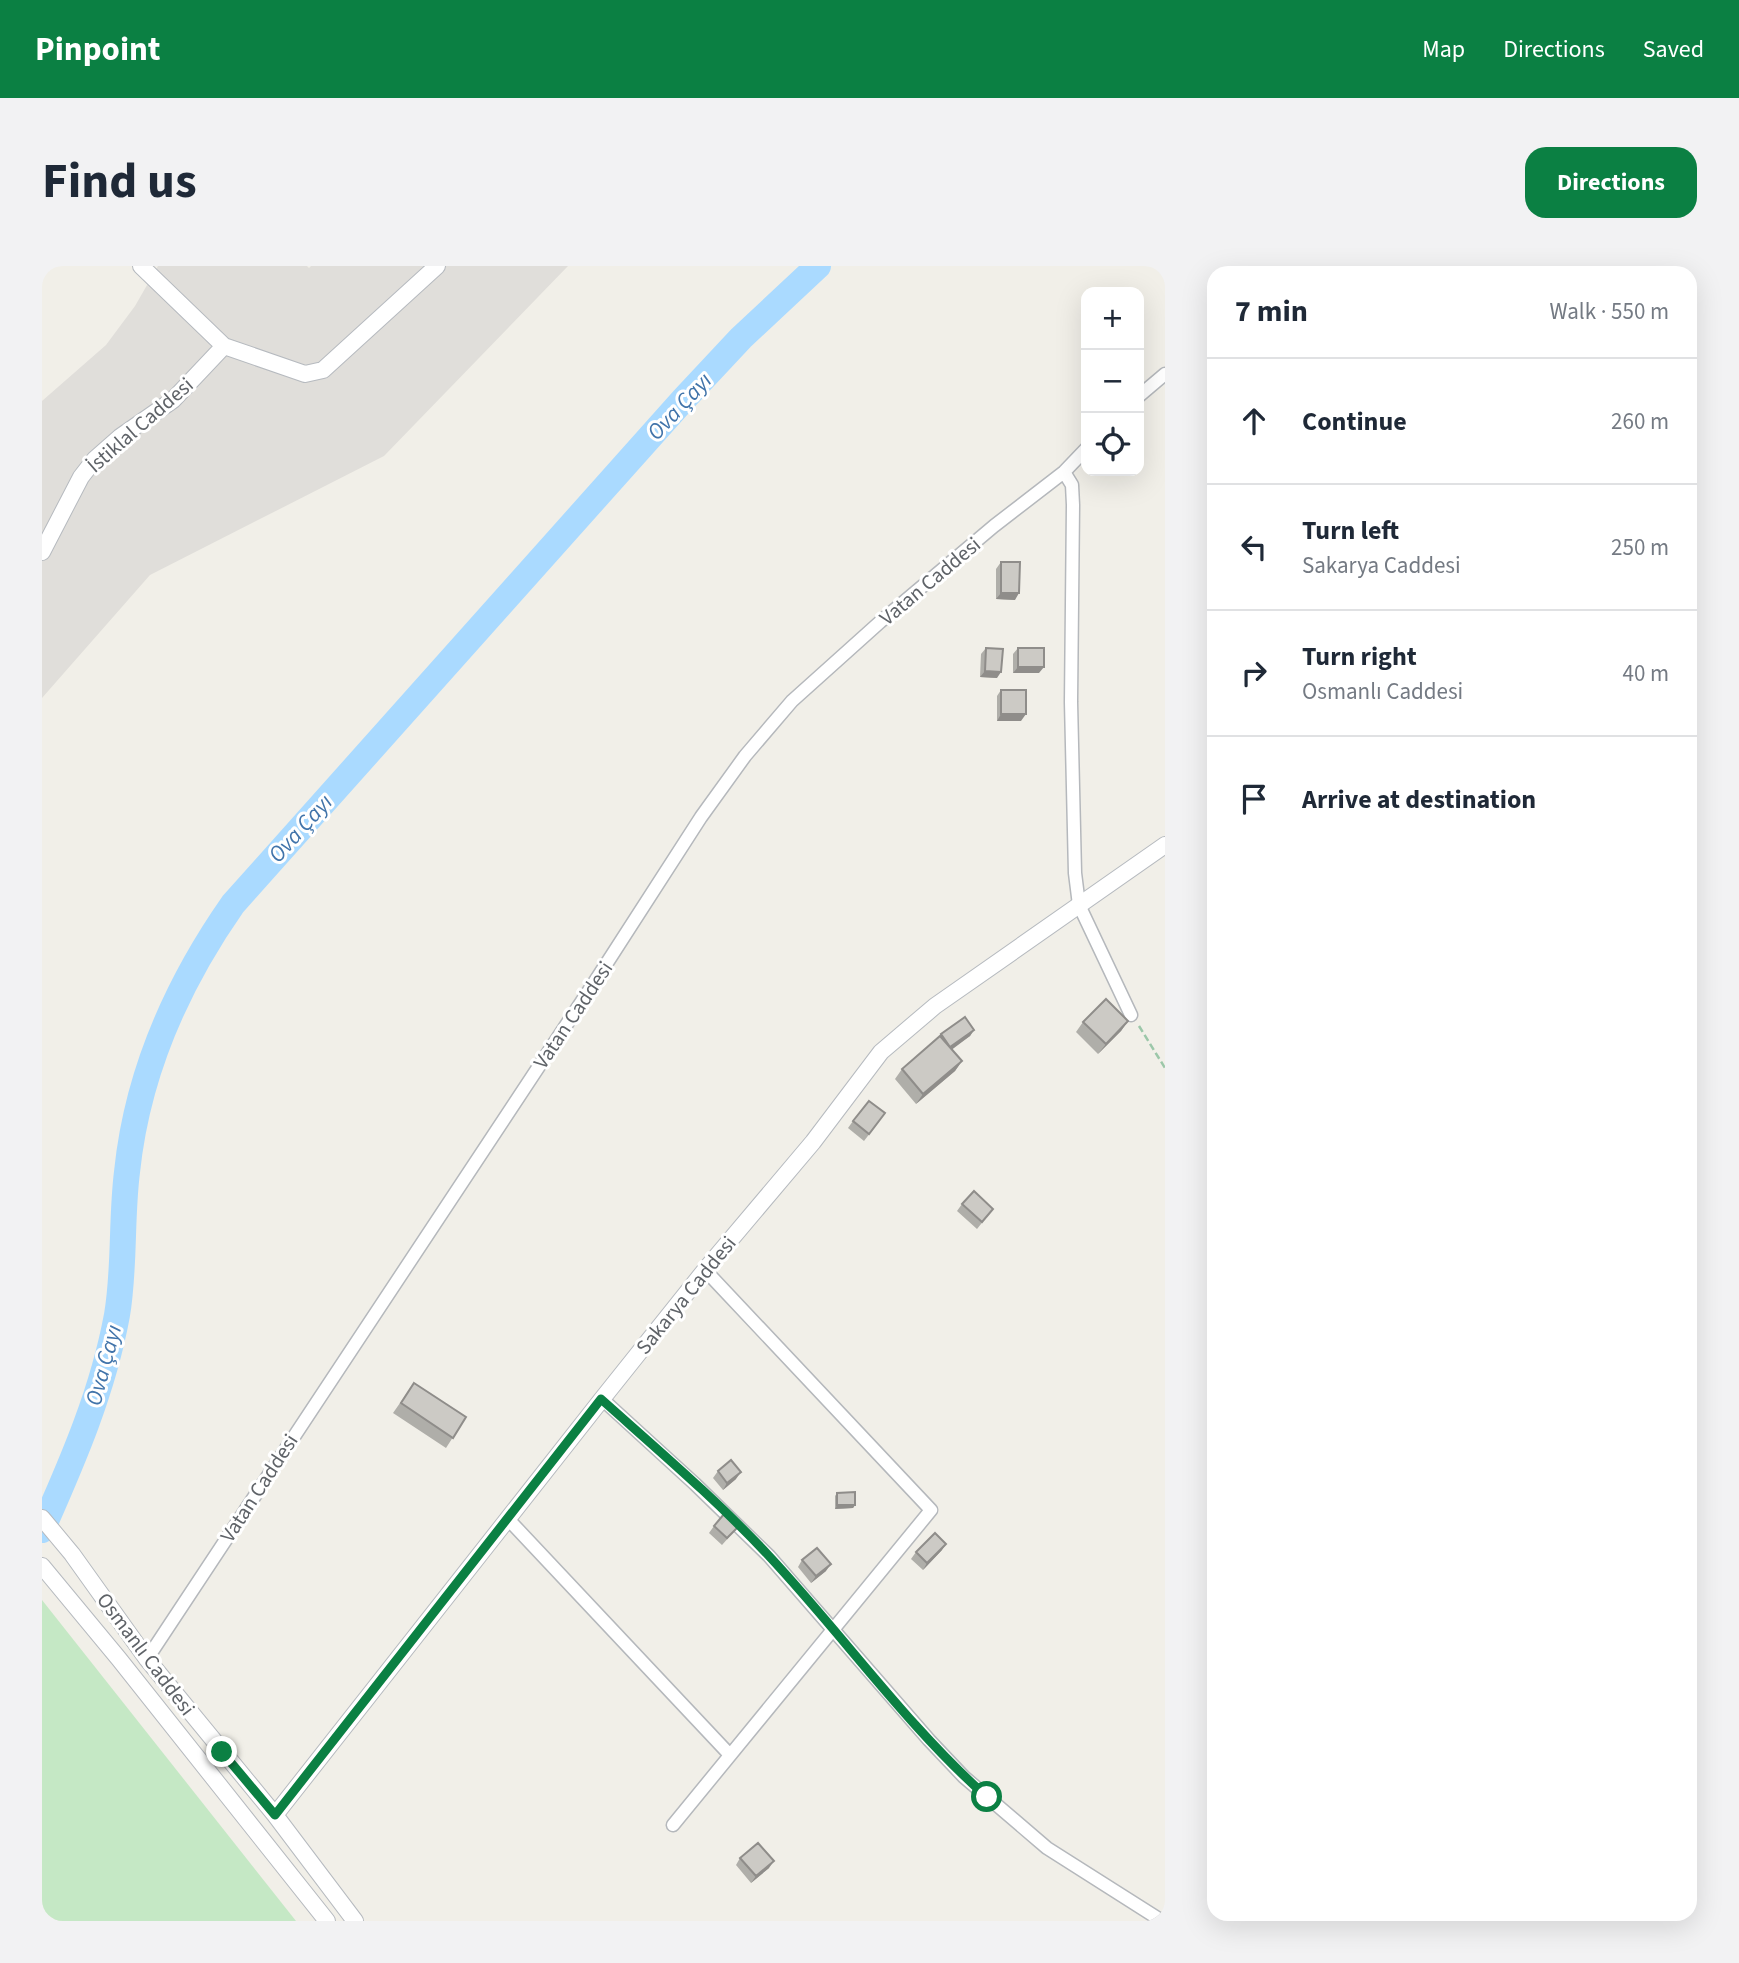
<!DOCTYPE html>
<meta charset="utf-8">
<style>
:root{--surface:#fff;--page:#f2f2f3;--text:#1f2937;--muted:#747a83;--line:#e0e1e3;--accent:#0b8043}
body{margin:0;font-family:"Source Sans 3",sans-serif;background:var(--page);color:var(--text)}
.controls{position:absolute;right:21px;top:21px;display:grid;overflow:hidden;border-radius:14px;box-shadow:0 7px 28px #0002}
.controls button{width:63px;height:63px;display:grid;place-items:center;padding:0;border:0;border-bottom:2px solid var(--line);background:var(--surface);color:var(--text);font:35px sans-serif}
.stop{position:absolute;width:21px;height:21px;margin:-16px;border:5px solid #0b8043;border-radius:50%;background:#fff}
.stop.end{background:#0b8043;border-color:#fff;box-shadow:0 2px 7px #0008}
.list{margin:0;padding:0;list-style:none}
h2{display:flex;justify-content:space-between;align-items:center;height:91px;margin:0;padding:0 28px;font-size:30px}
h2 small{font-size:23px;font-weight:400;color:var(--muted)}
.list li{display:grid;grid-template-columns:46px 1fr auto;gap:21px;align-items:center;box-sizing:border-box;height:126px;padding:0 28px;border-top:2px solid var(--line)}
.list b{display:block;font-size:26px;white-space:nowrap}
.list p{margin:0;font-size:23px;white-space:nowrap;color:var(--muted)}
.list em{font-size:23px;font-style:normal;color:var(--muted)}
.icon{flex:none;width:38px;height:38px;fill:none;stroke:currentColor;stroke-width:2;stroke-linecap:round;stroke-linejoin:round}
.map{position:relative;flex:none;width:1123px;height:1655px;overflow:hidden;border-radius:21px}
header{display:flex;align-items:center;gap:42px;box-sizing:border-box;height:98px;padding:0 35px;background:var(--accent);color:#fff}
header strong{font-size:33px}
nav{display:flex;gap:38px;margin-inline-start:auto;font-size:24px}
.intro{display:flex;align-items:center;justify-content:space-between;box-sizing:border-box;height:168px;padding:0 42px}
h1{margin:0;font-size:49px}
.button{padding:18px 32px;border-radius:21px;background:var(--accent);color:#fff;font-size:24px;font-weight:700}
main{display:flex;gap:42px;padding:0 42px}
aside{flex:1;background:var(--surface);border-radius:21px;box-shadow:0 7px 28px #0002}
.map>svg:first-child{display:block}
.industrial{fill:#e0deda}
.green{fill:#c5e8c5}
.lines{fill:none;stroke-linecap:round;stroke-linejoin:round}
.river{stroke:#aadaff;stroke-width:26}
.street-casing{stroke:#b5b8bc;stroke-width:15}
.secondary-casing{stroke:#b6babf;stroke-width:18}
.path{stroke:#9cc7a9;stroke-width:2.5;stroke-dasharray:7 3.5;stroke-linecap:butt}
.street{stroke:#fff;stroke-width:12}
.secondary{stroke:#fff;stroke-width:16}
.wall{fill:#afaea9}
.shaded-wall{fill:#8f8d8a}
.building{fill:#cccac5;stroke:#8f8d8a;stroke-width:2}
.route{stroke:#0b8043;stroke-width:9}
.labels{text-anchor:middle;stroke-width:6;stroke-linejoin:round;paint-order:stroke}
.street-label{font-size:21px;fill:#5f6368;stroke:#fff}
.water-label{font-size:23px;font-style:italic;fill:#4174aa;stroke:#fff}
</style>
<header>
<strong>Pinpoint</strong>
<nav><a>Map</a><a>Directions</a><a>Saved</a></nav>
</header>
<div class="intro"><h1>Find us</h1><a class="button">Directions</a></div>
<main>
<div class="map">
<svg width="1123" height="1655" viewBox="0 0 1123 1655">
<rect width="100%" height="100%" fill="#f1efe8"/>
<path class="industrial" d="M116 0H265L267 2 269 0H526L342 190 108 309 0 432V135L64 79 93 40Z"/>
<path class="green" d="M0 1334 254 1655H0Z"/>
<g class="lines">
<path class="river" d="M0 1264C31 1194 61 1125 75 1049 83 1002 79 954 85 906 95 809 135 718 191 638L641 134 699 72 776 0"/>
<g class="street-casing">
<path id="street" d="M1097 130 1123 108
M1022 206 1030 219 1031 239 1029 436 1033 607 1037 639 1089 749
M560 1133 653 1218 727 1290 887 1474 922 1511 1005 1582 1120 1655
M466 1253 688 1489
M105 1393 552 717 659 551 703 490 750 435 838 356 952 260 1022 206 1044 183
M631 1559 889 1244 663 1004"/>
</g>
<g class="secondary-casing">
<path id="secondary" d="M99 0 182 80
M0 286 39 211 53 193 78 171 131 134 182 80 263 108 281 104 395 0
M0 1252 30 1288 105 1393 233 1549 313 1655
M0 1300 77 1393 285 1655
M233 1549 560 1133 663 1004 771 876 839 786 893 740 1123 579"/>
</g>
<path class="path" d="M1097 760 1123 802"/>
<use href="#street" class="street"/>
<use href="#secondary" class="secondary"/>
</g>
<path class="wall" d="M959 296 973 334 954 333V303Z
M944 382 955 412 938 411 939 388Z
M976 382 997 407H971V388Z
M959 424 979 455H955V430Z
M1086 755 1079 765 1056 788 1034 766 1041 756Z
M932 764 928 770 909 783 920 795 913 805 874 838 853 813 860 803 896 772 899 768Z
M838 854 822 875 806 862 811 855Z
M920 938 951 943 935 963 915 945Z
M372 1117 424 1151 404 1182 351 1147Z
M676 1205 694 1213 681 1224 671 1212Z
M795 1227 813 1239 811 1242 793 1243V1230Z
M672 1260 696 1261 680 1279 667 1267Z
M900 1284 881 1304 869 1293 874 1286Z
M760 1294 784 1305 769 1317 756 1301Z
M698 1592 727 1602 709 1617 694 1599Z"/>
<path class="shaded-wall" d="M959 327H977L973 334 954 333Z
M976 401H1002L997 407H971Z
M943 405 959 406 955 412 938 411Z
M959 448H984L979 455H955Z
M1086 755 1079 765 1056 788 1064 778Z
M932 764 928 770 904 788 908 781Z
M920 795 913 805 874 838 881 828Z
M699 1206 694 1213 681 1224 685 1217Z
M795 1239H813L811 1242 793 1243Z
M904 1278 900 1284 881 1304 885 1297Z
M789 1298 784 1305 769 1317 774 1310Z
M732 1595 727 1602 709 1617 714 1610Z"/>
<path class="building" d="M959 296H978L977 327H959Z
M944 382 961 383 959 406 943 405Z
M976 382H1002V401H976Z
M959 424H984V448H959Z
M1064 733 1086 755 1064 778 1041 756Z
M923 751 932 764 908 781 899 768Z
M898 770 920 795 881 828 860 803Z
M827 835 843 847 827 868 811 855Z
M932 925 951 943 940 956 920 938Z
M372 1117 424 1151 411 1172 359 1137Z
M689 1194 699 1206 685 1217 676 1205Z
M813 1226V1239H795V1227Z
M682 1248 696 1261 685 1272 672 1260Z
M893 1267 904 1278 885 1297 874 1286Z
M775 1282 789 1298 774 1310 760 1294Z
M716 1577 732 1595 714 1610 698 1592Z"/>
<g class="lines">
<path class="route" d="M180 1486 233 1549 559 1133C616 1184 675 1234 727 1290 801 1369 864 1459 945 1531"/>
</g>
<g class="labels">
<g class="street-label">
<text transform="translate(98 159) rotate(-41)" y="7">İstiklal Caddesi</text>
<text transform="translate(888 315) rotate(-40)" y="7">Vatan Caddesi</text>
<text transform="translate(531 749) rotate(-56)" y="7">Vatan Caddesi</text>
<text transform="translate(644 1029) rotate(-51)" y="7">Sakarya Caddesi</text>
<text transform="translate(217 1222) rotate(-57)" y="7">Vatan Caddesi</text>
<text transform="translate(104 1388) rotate(53)" y="7">Osmanlı Caddesi</text>
</g>
<g class="water-label">
<text transform="translate(637 140) rotate(-47)" y="8">Ova Çayı</text>
<text transform="translate(258 562) rotate(-48)" y="8">Ova Çayı</text>
<text transform="translate(61 1099) rotate(-75)" y="8">Ova Çayı</text>
</g>
</g>
</svg>
<div class="controls">
<button>+</button>
<button>−</button>
<button><svg class="icon" aria-label="locate" viewBox="0 0 24 24"><circle cx="12" cy="12" r="6"/><path d="M12 2v4M12 18v4M2 12h4M18 12h4"/></svg></button>
</div>
<div class="stop" style="left:945px;top:1531px"></div>
<div class="stop end" style="left:180px;top:1486px"></div>
</div>
<aside>
<h2>7 min<small>Walk · 550 m</small></h2>
<ul class="list">
<li><svg class="icon" aria-label="ahead" viewBox="0 0 24 24"><path d="M12 20V5M6 11l6-6 6 6"/></svg><div><b>Continue</b></div><em>260 m</em></li>
<li><svg class="icon" aria-label="left" viewBox="0 0 24 24"><path d="M17 20v-9H6M10 6l-5 5 5 5"/></svg><div><b>Turn left</b><p>Sakarya Caddesi</p></div><em>250 m</em></li>
<li><svg class="icon" aria-label="right" viewBox="0 0 24 24"><path d="M7 20v-9h11M14 6l5 5-5 5"/></svg><div><b>Turn right</b><p>Osmanlı Caddesi</p></div><em>40 m</em></li>
<li><svg class="icon" aria-label="arrive" viewBox="0 0 24 24"><path d="M6 21V4h12l-3 4 3 4H6"/></svg><div><b>Arrive at destination</b></div></li>
</ul>
</aside>
</main>
